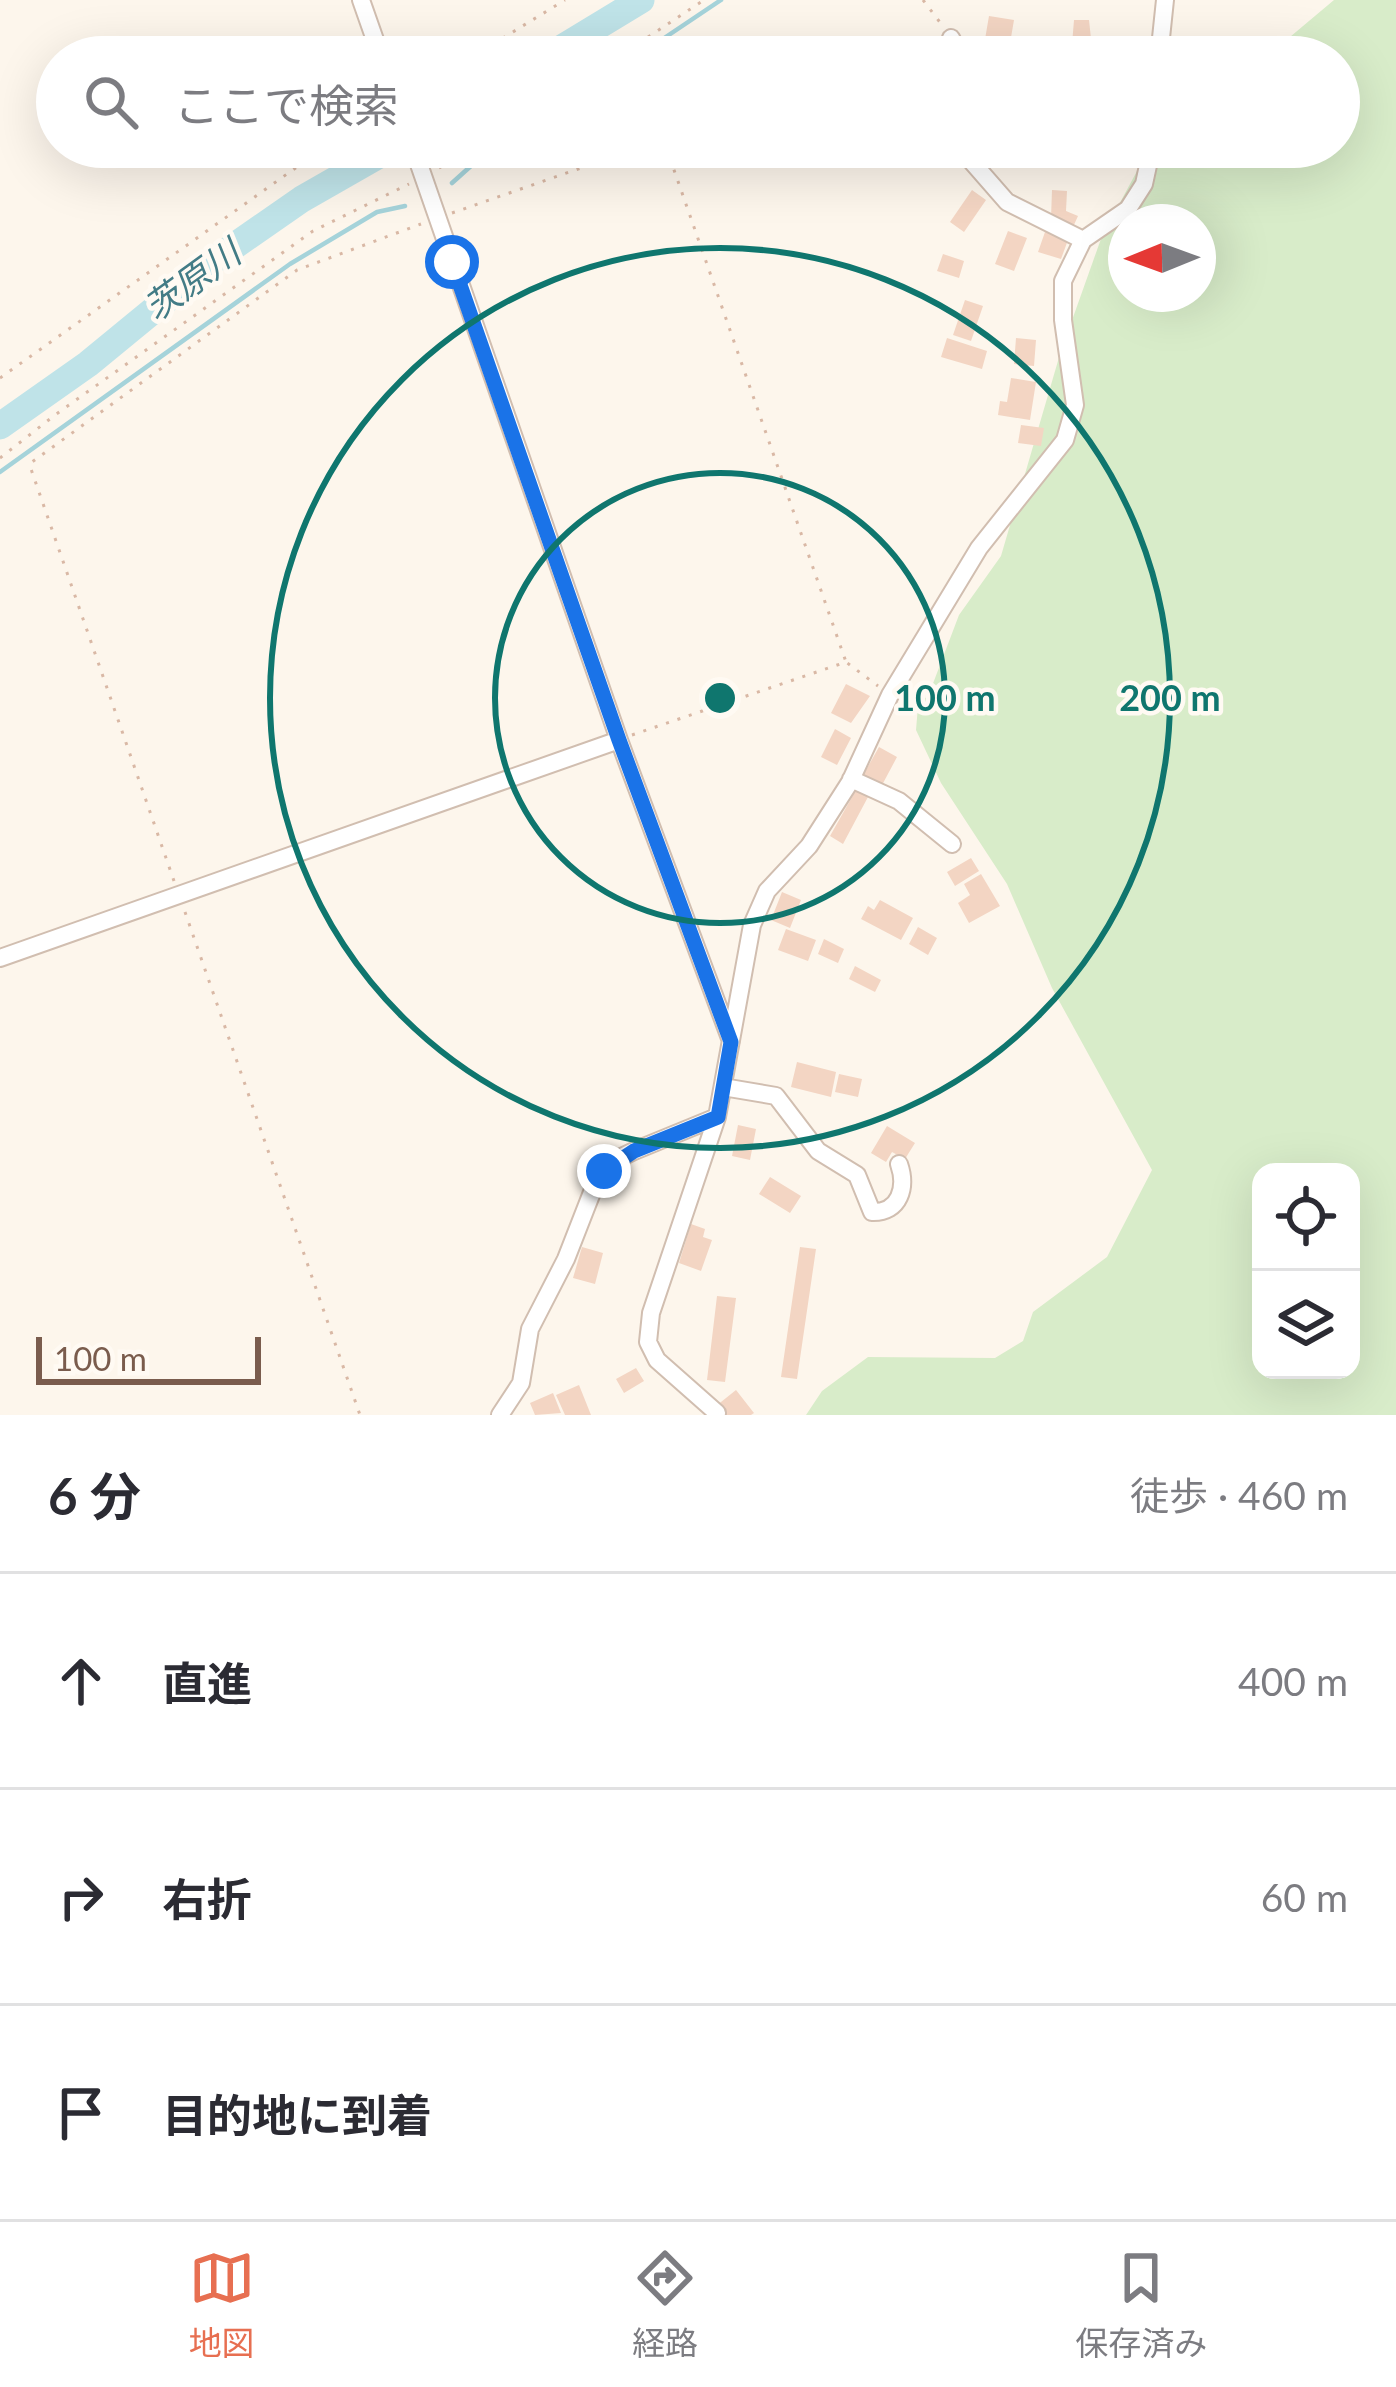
<!DOCTYPE html>
<html lang="ja">
<meta charset="utf-8">
<style>
:root{--surface:#fff;--page:#f2f2f3;--text:#2b2b33;--muted:#7c7c81;--line:#e1e1e2;--accent:#e76f51}
body{margin:0;font-family:Lato,"Noto Sans JP",sans-serif;background:var(--page);color:var(--text)}
.controls{position:absolute;right:36px;bottom:36px;display:grid;overflow:hidden;border-radius:24px;box-shadow:0 12px 48px #0002}
.controls button{width:108px;height:108px;display:grid;place-items:center;padding:0;border:0;border-bottom:3px solid var(--line);background:var(--surface);color:var(--text);font:60px sans-serif}
.compass{position:absolute;left:1108px;top:204px;width:108px;height:108px;border-radius:50%;background:var(--surface);box-shadow:0 12px 48px #0002;rotate:269deg}
.scale{position:absolute;left:36px;bottom:30px;width:225px;box-sizing:border-box;padding-left:12px;border:6px solid #7a5c4d;border-top:0;font-size:33px;line-height:42px;white-space:nowrap;color:#7a5c4d;-webkit-text-stroke:9px #fffaf3;paint-order:stroke}
.stop{position:absolute;width:36px;height:36px;margin:-27px;border:9px solid #1a73e8;border-radius:50%;background:#fff}
.stop.end{background:#1a73e8;border-color:#fff;box-shadow:0 3px 12px #0008}
.list{margin:0;padding:0;list-style:none}
h2{display:flex;justify-content:space-between;align-items:center;height:156px;margin:0;padding:0 48px;font-size:51px}
h2 small{font-size:39px;font-weight:400;color:var(--muted)}
.list li{display:grid;grid-template-columns:78px 1fr auto;gap:36px;align-items:center;box-sizing:border-box;height:216px;padding:0 48px;border-top:3px solid var(--line)}
.list b{display:block;font-size:45px;white-space:nowrap}
.list em{font-size:39px;font-style:normal;color:var(--muted)}
.icon{flex:none;width:66px;height:66px;fill:none;stroke:currentColor;stroke-width:2;stroke-linecap:round;stroke-linejoin:round}
.map{position:relative;flex:none;width:1396px;height:1415px;overflow:hidden}
.search{position:absolute;background:var(--surface);box-shadow:0 12px 48px #0002;left:36px;right:36px;top:36px;height:132px;display:flex;align-items:center;gap:30px;box-sizing:border-box;padding:0 42px;border-radius:66px;color:var(--muted);font-size:45px}
.sheet{height:804px;background:var(--surface)}
nav{display:flex;justify-content:space-around;align-items:center;box-sizing:border-box;height:168px;border-top:3px solid var(--line);background:var(--surface);font-size:33px;color:var(--muted)}
nav a{display:grid;justify-items:center;gap:6px}
nav .on{color:var(--accent)}
.map>svg:first-child{display:block}
.green{fill:#d8ecc9;fill-rule:evenodd}
.lines{fill:none;stroke-linecap:round;stroke-linejoin:round}
.stream{stroke:#a5d3da;stroke-width:4.5}
.river{stroke:#bfe3e8;stroke-width:27}
.building{fill:#f3d5c3}
.minor-casing{stroke:#d1beb0;stroke-width:20}
.path{stroke:#d9b8a5;stroke-width:3;stroke-dasharray:3 9;stroke-linecap:butt}
.minor{stroke:#fff;stroke-width:16}
.route{stroke:#1a73e8;stroke-width:15}
.ring{fill:none;stroke:#0f766e;stroke-width:6}
.labels{text-anchor:middle;stroke-width:9;stroke-linejoin:round;paint-order:stroke}
.water-label{font-size:36px;font-style:italic;fill:#437c86;stroke:#fffaf3}
.centre{fill:#0f766e;stroke:#fffaf3;stroke-width:6}
.ring-label{font-size:36px;text-anchor:middle;font-weight:bold;fill:#0f766e;stroke:#fffaf3;stroke-width:9;stroke-linejoin:round;paint-order:stroke}
</style>
<div class="map">
<svg width="1396" height="1415" viewBox="0 0 1396 1415">
<rect width="100%" height="100%" fill="#fdf6ec"/>
<path class="green" d="M1334 0H1396V1415H806L822 1391 868 1357 995 1358 1023 1341 1033 1312 1107 1257 1152 1170 1052 988 1007 884 941 783 916 730 918 706 929 694 959 615 1001 556 1060 354 1102 236 1150 147H1339V57H1266ZM1126 222H1198V294H1126ZM1261 1172H1351V1370H1261Z"/>
<g class="lines">
<path class="stream" d="M636 57 721 0
M452 183 492 147
M0 472 290 264 377 212 405 206"/>
<path class="river" d="M547 57 641 0
M0 426 88 364 217 258 302 199 393 147"/>
</g>
<path class="building" d="M989 16 1014 20 1008 55 983 51Z
M1074 20H1089L1093 57H1071Z
M972 190 986 200 964 232 950 222Z
M1052 190 1067 191 1066 211 1078 216 1073 227 1051 218Z
M1008 231 1027 238 1014 271 995 264Z
M1045 232 1068 240 1061 259 1038 252Z
M943 254 964 261 959 278 937 271Z
M965 300 983 306 971 341 953 335Z
M947 338 987 351 982 369 941 357Z
M1016 338 1036 340 1034 366 1014 364Z
M1011 378 1036 382 1030 420 998 415 1000 401 1007 402Z
M1021 425 1044 428 1041 446 1018 443Z
M846 684 870 696 851 723 831 713Z
M835 729 851 738 837 765 821 757Z
M879 747 897 757 881 787 862 777Z
M856 790 868 797 843 844 830 836Z
M971 858 979 871 955 886 947 872Z
M981 874 1000 906 969 923 958 903 970 895 964 884Z
M782 892 801 900 790 928 771 920Z
M880 900 913 918 901 940 861 919 868 906 874 910Z
M918 927 937 938 928 955 909 944Z
M786 929 816 940 808 961 778 950Z
M824 939 844 949 838 963 818 954Z
M855 966 881 980 875 992 849 979Z
M797 1062 836 1072 831 1097 791 1087Z
M839 1074 862 1079 858 1097 835 1092Z
M738 1125 756 1129 750 1160 732 1156Z
M887 1126 915 1143 905 1159 892 1152 886 1162 871 1153Z
M770 1177 801 1196 790 1213 759 1194Z
M691 1224 705 1229 703 1237 712 1240 701 1271 679 1263Z
M582 1247 603 1253 595 1284 573 1278Z
M800 1247 816 1249 797 1379 781 1377Z
M717 1296 736 1298 725 1382 707 1380Z
M636 1368 644 1381 624 1393 616 1379Z
M579 1385 591 1415H565L556 1395Z
M736 1390 754 1413 751 1415H723L716 1406Z
M553 1393 561 1413 535 1415 530 1403Z"/>
<g class="lines">
<g class="minor-casing">
<path id="minor" d="M361 0 381 57
M951 38 961 57
M1159 57 1165 0
M413 147 619 740 731 1041
M959 147 1007 202 1083 240
M851 779 899 801 952 844
M0 958 619 740
M723 1087 776 1096 818 1151 857 1175 872 1212C900 1213 907 1187 899 1164
M717 1413 657 1360 648 1342 651 1313 717 1117 752 925 767 891 809 846 850 782 890 695 979 548 1065 440 1075 405 1063 320V281L1083 240 1128 209 1144 184 1152 147
M500 1415 521 1383 530 1329 566 1259 598 1177 609 1163 634 1151 717 1117"/>
</g>
<path class="path" d="M923 0 942 25
M472 57 565 0
M618 57 704 0
M897 57 935 44
M666 147 846 662
M439 168 473 147
M452 213 641 147
M0 378 325 147
M0 458 55 415 313 231 409 184
M632 735 846 662 878 686
M174 881 31 469 32 462 297 270 421 224
M185 912 360 1415"/>
<use href="#minor" class="minor"/>
</g>
<g class="lines">
<path class="route" d="M452 262 619 740 731 1042 718 1117 634 1151 604 1171"/>
</g>
<g class="ring">
<circle cx="720" cy="698" r="225"/>
<circle cx="720" cy="698" r="450"/>
</g>
<g class="labels">
<g class="water-label">
<text transform="translate(192 280) rotate(-36)" y="13">茨原川</text>
</g>
</g>
<circle cx="720" cy="698" r="18" class="centre"/>
<g class="ring-label">
<text x="945" y="711">100 m</text>
<text x="1170" y="711">200 m</text>
</g>
</svg>
<div class="controls">
<button><svg class="icon" aria-label="locate" viewBox="0 0 24 24"><circle cx="12" cy="12" r="6"/><path d="M12 2v4M12 18v4M2 12h4M18 12h4"/></svg></button>
<button><svg class="icon" aria-label="layers" viewBox="0 0 24 24"><path d="M12 4l9 5-9 5-9-5zM3 14l9 5 9-5"/></svg></button>
</div>
<svg class="compass" viewBox="-18 -18 36 36"><path d="M0-13l5 13h-10z" fill="#e53935"/><path d="M0 13l5-13h-10z" fill="#7c7c81"/></svg>
<div class="scale">100 m</div>
<div class="stop" style="left:452px;top:262px"></div>
<div class="stop end" style="left:604px;top:1171px"></div>
<div class="search"><svg class="icon" aria-label="search" viewBox="0 0 24 24"><circle cx="10" cy="10" r="6"/><path d="M15 15l6 6"/></svg>ここで検索</div>
</div>
<section class="sheet">
<h2>6 分<small>徒歩 · 460 m</small></h2>
<ul class="list">
<li><svg class="icon" aria-label="ahead" viewBox="0 0 24 24"><path d="M12 20V5M6 11l6-6 6 6"/></svg><div><b>直進</b></div><em>400 m</em></li>
<li><svg class="icon" aria-label="right" viewBox="0 0 24 24"><path d="M7 20v-9h11M14 6l5 5-5 5"/></svg><div><b>右折</b></div><em>60 m</em></li>
<li><svg class="icon" aria-label="arrive" viewBox="0 0 24 24"><path d="M6 21V4h12l-3 4 3 4H6"/></svg><div><b>目的地に到着</b></div></li>
</ul>
</section>
<nav>
<a class="on"><svg class="icon" aria-label="map" viewBox="0 0 24 24"><path d="M3 6l6-2 6 2 6-2v14l-6 2-6-2-6 2zM9 4v14M15 6v14"/></svg>地図</a>
<a><svg class="icon" aria-label="directions" viewBox="0 0 24 24"><path d="M12 3l9 9-9 9-9-9zM9 14v-3h6M13 9l2 2-2 2"/></svg>経路</a>
<a><svg class="icon" aria-label="saved" viewBox="0 0 24 24"><path d="M7 4h10v16l-5-4-5 4z"/></svg>保存済み</a>
</nav>
